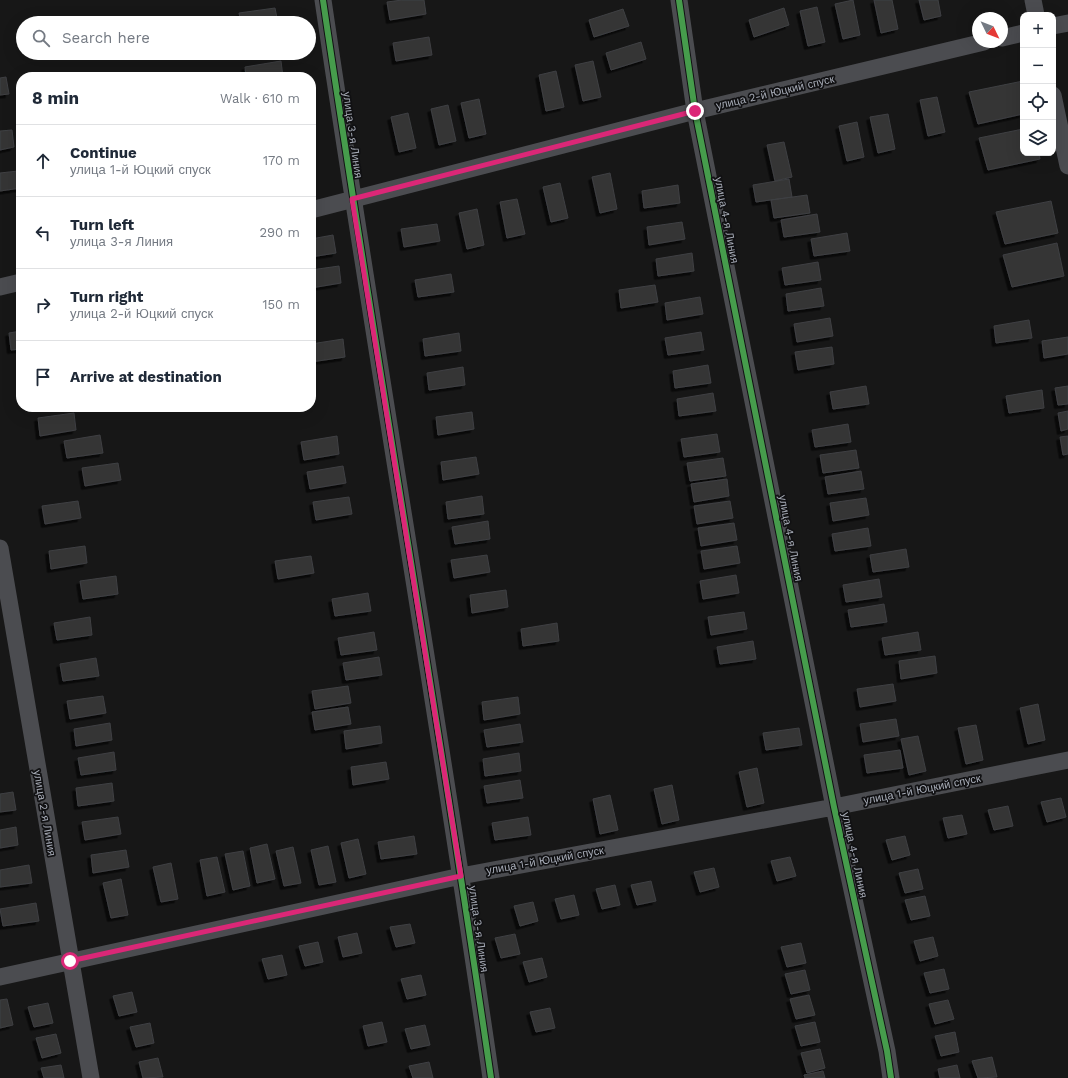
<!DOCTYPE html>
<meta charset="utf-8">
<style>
:root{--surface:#fff;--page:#f2f2f3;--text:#1f2937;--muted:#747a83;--line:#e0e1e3}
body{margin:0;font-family:"Work Sans",sans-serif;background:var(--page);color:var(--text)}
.controls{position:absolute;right:12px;top:12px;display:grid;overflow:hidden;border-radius:8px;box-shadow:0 4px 16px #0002}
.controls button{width:36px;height:36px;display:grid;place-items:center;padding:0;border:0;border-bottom:1px solid var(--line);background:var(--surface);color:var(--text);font:20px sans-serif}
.compass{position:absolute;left:972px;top:12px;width:36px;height:36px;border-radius:50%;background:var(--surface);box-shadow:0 4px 16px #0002;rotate:133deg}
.stop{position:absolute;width:12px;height:12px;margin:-9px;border:3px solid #db2777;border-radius:50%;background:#fff}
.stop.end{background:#db2777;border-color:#fff;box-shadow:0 1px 4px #0008}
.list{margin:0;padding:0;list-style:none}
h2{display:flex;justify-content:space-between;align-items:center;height:52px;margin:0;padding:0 16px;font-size:17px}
h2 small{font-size:13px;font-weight:400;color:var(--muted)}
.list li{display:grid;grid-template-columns:26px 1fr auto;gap:12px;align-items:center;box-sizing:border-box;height:72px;padding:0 16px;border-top:1px solid var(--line)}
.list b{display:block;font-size:15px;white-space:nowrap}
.list p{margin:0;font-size:13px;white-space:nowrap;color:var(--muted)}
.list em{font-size:13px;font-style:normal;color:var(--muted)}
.icon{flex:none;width:22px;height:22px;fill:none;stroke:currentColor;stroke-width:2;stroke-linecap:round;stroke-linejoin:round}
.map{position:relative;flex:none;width:1068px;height:1078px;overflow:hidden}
.search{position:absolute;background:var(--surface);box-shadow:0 4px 16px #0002;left:16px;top:16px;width:300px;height:44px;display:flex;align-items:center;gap:10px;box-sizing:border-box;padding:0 14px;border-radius:22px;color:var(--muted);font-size:15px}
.panel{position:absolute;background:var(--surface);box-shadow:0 4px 16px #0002;left:16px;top:72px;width:300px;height:340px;border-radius:16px}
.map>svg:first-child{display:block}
.building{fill:#353536;stroke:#3f4043;filter:url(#shadow)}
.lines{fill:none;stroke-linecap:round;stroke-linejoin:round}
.minor{stroke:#4b4c50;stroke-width:17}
.cycleway-casing{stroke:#111113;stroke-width:8}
.cycleway{stroke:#469c4c;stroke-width:6}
.route{stroke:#db2777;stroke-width:5}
.labels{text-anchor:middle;stroke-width:3.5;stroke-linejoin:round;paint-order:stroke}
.street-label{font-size:11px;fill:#a8adb8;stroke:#111113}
</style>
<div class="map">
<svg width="1068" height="1078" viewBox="0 0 1068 1078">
<defs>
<filter id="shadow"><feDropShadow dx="-3.5" dy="3.5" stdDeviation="0" flood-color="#0009"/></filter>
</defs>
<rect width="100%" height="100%" fill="#171717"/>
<path class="building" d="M402 0H424L426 14 390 20 387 2Z
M853 0 860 35 843 39 835 4Z
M874 0H892L898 29 881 33Z
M919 0H938L941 16 924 20Z
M817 7 825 42 808 46 800 11Z
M275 8 278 23H241L239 13Z
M784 8 789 25 754 37 749 20Z
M623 9 629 26 594 37 589 20Z
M429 37 432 55 396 61 393 43Z
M641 42 646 59 611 70 606 53Z
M281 61 283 77H246L245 67Z
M593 61 601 97 583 101 575 65Z
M556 71 564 107 546 111 539 75Z
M6 77 9 94 0 95V78Z
M1023 81V114L978 124 969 92Z
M937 97 945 132 928 136 920 100Z
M479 99 486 134 469 138 461 103Z
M448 105 456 141 439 145 431 109Z
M408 113 416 148 399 152 391 117Z
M888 114 895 149 878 153 870 117Z
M857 122 864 157 847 161 839 126Z
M1023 129V153H1039L1040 159 988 170 979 138Z
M12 130 14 147 0 150V131Z
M784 142 792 177 775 181 767 145Z
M18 171 21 188 0 191V173Z
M610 173 617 209 600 213 592 177Z
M789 179 792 197 756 202 753 185Z
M560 183 568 218 551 222 543 187Z
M678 185 680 203 644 208 642 191Z
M807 195 810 213 774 218 771 200Z
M517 199 525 234 507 238 500 202Z
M1051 201 1058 233 1005 244 996 212Z
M477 209 484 245 467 249 459 213Z
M817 214 820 232 784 237 781 220Z
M682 222 685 239 649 245 647 227Z
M437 224 440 241 404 247 401 229Z
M847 233 850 251 814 256 811 239Z
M333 235 336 253 311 257V239Z
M1057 243 1064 276 1012 287 1003 255Z
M692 253 694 271 658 276 656 259Z
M818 262 821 280 785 285 782 268Z
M339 266 341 283 311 288V270Z
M451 274 454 292 418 297 415 280Z
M655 285 658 302 621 308 619 290Z
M821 288 824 306 788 311 786 294Z
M700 297 703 314 667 320 665 303Z
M830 318 833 336 797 342 794 324Z
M1029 320 1032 338 996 343 994 326Z
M21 331V349L11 350 9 333Z
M701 332 704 350 668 355 665 338Z
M459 333 461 351 425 356 423 339Z
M1068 337V354L1044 358 1042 341Z
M343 339 345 357 311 362V344Z
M832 347 834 364 798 370 795 352Z
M708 365 711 383 675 388 673 371Z
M463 367 465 385 429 390 427 373Z
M866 386 869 404 833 409 830 392Z
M1068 386V404L1058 405 1055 388Z
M1042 390 1044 408 1009 413 1006 396Z
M713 393 716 411 679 416 677 399Z
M1068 411V429L1061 431 1058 413Z
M472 412 474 429 438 435 436 417Z
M74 413 76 430 40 436 38 418Z
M848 424 851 442 815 447 812 430Z
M717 434 720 452 684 457 681 439Z
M100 435 103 453 67 458 64 441Z
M337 436 339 454 304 460 301 442Z
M1068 436V454L1063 455 1060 437Z
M856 450 859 468 823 473 820 455Z
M476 457 479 474 443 480 441 462Z
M723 458 726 476 690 481 687 463Z
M118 463 121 480 85 486 82 468Z
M343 466 346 483 310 489 307 472Z
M861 471 864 489 828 494 825 477Z
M727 479 729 496 694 502 691 484Z
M482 496 484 514 448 519 446 502Z
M349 497 352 514 316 520 313 502Z
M866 498 869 515 833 521 830 503Z
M78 501 81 518 45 524 42 506Z
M730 501 733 518 697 524 694 506Z
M488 521 490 539 455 544 452 527Z
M734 523 737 540 701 546 698 528Z
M868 528 871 546 835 551 832 534Z
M85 546 87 563 51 569 49 551Z
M737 546 740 563 704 569 701 551Z
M906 549 909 567 873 572 870 555Z
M487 555 490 572 454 578 451 560Z
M311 556 314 573 278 579 275 561Z
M736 575 739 593 703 599 700 581Z
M116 576 118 594 83 599 80 581Z
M879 579 882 597 846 602 843 585Z
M506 590 508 607 472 613 470 595Z
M368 593 371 611 335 616 332 599Z
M884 604 887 622 851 627 848 610Z
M744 612 747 629 711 635 708 617Z
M90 617 92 635 57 640 54 623Z
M557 623 559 641 523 646 521 629Z
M374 632 377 650 341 655 338 638Z
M918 632 921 650 885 655 882 638Z
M753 641 756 659 720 664 717 647Z
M935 656 937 673 901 679 899 661Z
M379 657 382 675 346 680 343 663Z
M96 658 99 676 63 681 60 664Z
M893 684 896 701 860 707 857 689Z
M348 686 351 703 315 709 312 691Z
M103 696 106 713 70 719 67 701Z
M518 697 520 714 484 720 482 702Z
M1038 704 1045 740 1028 744 1020 708Z
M348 707 351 724 315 730 312 712Z
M896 719 899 736 863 742 860 724Z
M110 723 112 740 76 746 74 729Z
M520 724 523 742 487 747 484 730Z
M976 725 983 760 966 764 958 728Z
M380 726 382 743 346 749 344 731Z
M799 728 802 745 766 750 763 733Z
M918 736 926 771 909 775 901 739Z
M900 750 903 768 867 773 864 755Z
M114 752 116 770 81 775 78 758Z
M519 753 521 771 485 776 483 759Z
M386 762 389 779 353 785 351 767Z
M757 768 764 803 747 807 739 772Z
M520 780 523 798 487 803 484 786Z
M112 783 114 801 78 806 76 788Z
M672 785 679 820 662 824 654 789Z
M13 792 16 810 0 812V794Z
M610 795 618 830 600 834 593 799Z
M1061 798 1066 817 1047 822 1041 802Z
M1008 806 1013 826 994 830 988 810Z
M962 815 967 834 948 838 943 818Z
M118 817 121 834 85 840 82 822Z
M528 817 531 835 495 840 492 823Z
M16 827 18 845 0 848V830Z
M414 836 417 854 381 859 378 842Z
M905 836 910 855 892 860 886 840Z
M358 839 366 874 349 878 341 843Z
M267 844 275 879 257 883 250 848Z
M328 846 336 882 319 885 311 850Z
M293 847 301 883 284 886 276 851Z
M126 850 129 867 93 873 91 855Z
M243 851 250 886 233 890 225 854Z
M217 857 225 892 207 896 200 860Z
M790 857 796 876 777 881 771 861Z
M171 863 178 899 161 902 153 867Z
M29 865 32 883 0 887V870Z
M714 868 719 887 700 892 694 872Z
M918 869 923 889 905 893 899 873Z
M121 879 128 915 111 918 103 883Z
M651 881 656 901 637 905 631 885Z
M615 885 620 905 602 909 596 889Z
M574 895 579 915 561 919 555 899Z
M925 896 930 916 911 920 905 900Z
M533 902 538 921 520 926 514 906Z
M36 903 39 921 3 926 0 909Z
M410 924 415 943 396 947 390 927Z
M357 933 362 953 343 957 338 937Z
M515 934 520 954 501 958 495 938Z
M933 937 938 956 920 961 914 941Z
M318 942 323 962 305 966 299 946Z
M801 943 806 963 787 967 781 947Z
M282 955 287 975 268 979 262 959Z
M542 958 547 977 529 982 523 962Z
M944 969 949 989 930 993 924 973Z
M805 970 810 990 791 994 785 974Z
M421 975 426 995 407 999 401 979Z
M132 992 137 1012 119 1016 113 996Z
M809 995 815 1015 796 1019 790 999Z
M7 999 13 1025 0 1028V1000Z
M948 1000 954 1019 935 1024 929 1004Z
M48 1003 53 1023 34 1027 28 1007Z
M550 1008 555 1028 536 1032 530 1012Z
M382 1022 387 1042 368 1046 363 1026Z
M815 1022 820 1042 801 1046 795 1026Z
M150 1023 154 1043 136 1047 130 1027Z
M425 1025 430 1045 411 1049 405 1029Z
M955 1032 959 1052 941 1056 935 1036Z
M56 1034 61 1053 42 1058 36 1038Z
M820 1049 825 1068 807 1073 801 1053Z
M992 1057 997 1077 978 1078 972 1061Z
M158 1058 163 1077 143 1078 139 1062Z
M429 1062 433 1078H413L409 1066Z
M61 1065 64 1078H44L41 1068Z
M957 1065 960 1078H940L938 1069Z
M823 1071 825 1078H805L804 1075Z"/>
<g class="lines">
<path class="minor" d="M323 0C376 360 439 718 491 1078
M679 0 695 111 834 807 887 1051 891 1078
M1033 0 1036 15
M1053 26 1068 23
M1002 38 1023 33
M1053 95 1068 166
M311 210 695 111 984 42
M0 287 21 282
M0 548 91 1078
M0 977 461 876 834 807 1068 760"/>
<g class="cycleway-casing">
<path id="cycleway" d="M323 0C376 360 439 718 491 1078
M679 0 695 111 834 807 887 1051 891 1078"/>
</g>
<use href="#cycleway" class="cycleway"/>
</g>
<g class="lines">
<path class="route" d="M70 961 461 876 352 199 695 111"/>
</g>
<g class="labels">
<g class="street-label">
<text transform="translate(775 92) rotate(-13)" y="4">улица 2-й Юцкий спуск</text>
<text transform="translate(353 135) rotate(82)" y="4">улица 3-я Линия</text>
<text transform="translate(727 220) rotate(79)" y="4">улица 4-я Линия</text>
<text transform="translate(791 538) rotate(79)" y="4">улица 4-я Линия</text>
<text transform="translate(922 789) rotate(-11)" y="4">улица 1-й Юцкий спуск</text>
<text transform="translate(45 813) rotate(80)" y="4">улица 2-я Линия</text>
<text transform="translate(855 855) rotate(78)" y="4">улица 4-я Линия</text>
<text transform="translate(545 860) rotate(-10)" y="4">улица 1-й Юцкий спуск</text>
<text transform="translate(479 929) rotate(82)" y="4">улица 3-я Линия</text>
</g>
</g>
</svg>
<div class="controls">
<button>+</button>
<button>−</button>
<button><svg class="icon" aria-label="locate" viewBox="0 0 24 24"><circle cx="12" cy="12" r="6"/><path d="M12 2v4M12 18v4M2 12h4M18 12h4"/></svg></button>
<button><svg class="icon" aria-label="layers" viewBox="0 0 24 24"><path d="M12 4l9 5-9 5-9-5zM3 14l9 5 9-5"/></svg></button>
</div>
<svg class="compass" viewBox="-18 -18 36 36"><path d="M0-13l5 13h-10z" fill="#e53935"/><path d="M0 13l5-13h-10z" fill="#747a83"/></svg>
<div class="stop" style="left:70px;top:961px"></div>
<div class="stop end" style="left:695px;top:111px"></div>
<div class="search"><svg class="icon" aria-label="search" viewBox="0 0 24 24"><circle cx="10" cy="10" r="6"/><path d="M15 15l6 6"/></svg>Search here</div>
<section class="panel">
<h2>8 min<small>Walk · 610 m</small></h2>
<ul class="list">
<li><svg class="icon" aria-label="ahead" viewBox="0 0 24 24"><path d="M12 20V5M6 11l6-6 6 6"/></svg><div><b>Continue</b><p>улица 1-й Юцкий спуск</p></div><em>170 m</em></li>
<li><svg class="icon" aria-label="left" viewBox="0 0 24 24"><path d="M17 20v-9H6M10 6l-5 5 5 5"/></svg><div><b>Turn left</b><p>улица 3-я Линия</p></div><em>290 m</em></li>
<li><svg class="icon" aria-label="right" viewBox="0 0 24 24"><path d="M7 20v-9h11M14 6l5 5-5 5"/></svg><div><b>Turn right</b><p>улица 2-й Юцкий спуск</p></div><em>150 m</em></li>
<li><svg class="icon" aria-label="arrive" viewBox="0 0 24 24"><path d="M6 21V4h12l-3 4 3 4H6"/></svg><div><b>Arrive at destination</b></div></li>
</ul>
</section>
</div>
